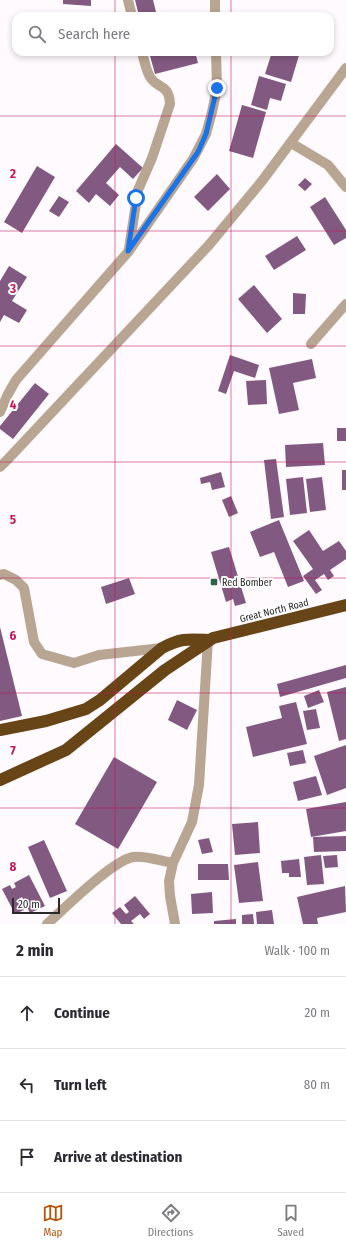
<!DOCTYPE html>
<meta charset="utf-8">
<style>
:root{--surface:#fff;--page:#f7f7f7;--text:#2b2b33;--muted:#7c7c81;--line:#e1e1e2;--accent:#b45309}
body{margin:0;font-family:"Fira Sans Condensed",sans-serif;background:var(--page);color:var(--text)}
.scale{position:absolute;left:12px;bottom:10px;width:48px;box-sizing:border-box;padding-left:4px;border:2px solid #2c292b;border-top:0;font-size:11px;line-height:14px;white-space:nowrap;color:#2c292b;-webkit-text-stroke:3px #fff;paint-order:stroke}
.stop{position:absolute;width:12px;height:12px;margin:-9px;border:3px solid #1a73e8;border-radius:50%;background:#fff}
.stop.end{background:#1a73e8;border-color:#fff;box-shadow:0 1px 4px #0008}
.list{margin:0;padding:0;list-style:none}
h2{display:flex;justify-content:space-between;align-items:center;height:52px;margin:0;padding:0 16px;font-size:17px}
h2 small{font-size:13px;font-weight:400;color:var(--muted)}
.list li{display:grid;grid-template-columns:26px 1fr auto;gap:12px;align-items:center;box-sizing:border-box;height:72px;padding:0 16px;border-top:1px solid var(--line)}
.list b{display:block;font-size:15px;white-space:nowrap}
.list em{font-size:13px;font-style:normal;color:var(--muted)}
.icon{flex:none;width:22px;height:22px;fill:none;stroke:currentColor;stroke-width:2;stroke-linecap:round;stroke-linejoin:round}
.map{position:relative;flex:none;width:346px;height:924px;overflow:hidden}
.search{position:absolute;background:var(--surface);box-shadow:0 2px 6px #0003;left:12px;right:12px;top:12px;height:44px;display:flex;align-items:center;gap:10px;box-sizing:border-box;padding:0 14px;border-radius:12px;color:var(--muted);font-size:15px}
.sheet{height:268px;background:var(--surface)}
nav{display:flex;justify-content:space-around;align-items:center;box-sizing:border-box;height:56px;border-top:1px solid var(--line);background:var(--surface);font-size:11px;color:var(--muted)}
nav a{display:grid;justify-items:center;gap:2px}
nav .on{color:var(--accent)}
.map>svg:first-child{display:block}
.building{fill:#825980}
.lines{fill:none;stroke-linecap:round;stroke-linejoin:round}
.minor{stroke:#b8a592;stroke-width:10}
.highway{stroke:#684517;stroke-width:12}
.route{stroke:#1a73e8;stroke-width:5}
.grid{fill:none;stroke:#c2185b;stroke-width:1;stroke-opacity:0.55}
.poi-dot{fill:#2c634b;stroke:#fff;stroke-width:1.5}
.labels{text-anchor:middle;stroke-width:4;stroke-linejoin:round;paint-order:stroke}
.poi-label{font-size:10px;fill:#2c292b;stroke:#fff;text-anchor:start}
.street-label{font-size:10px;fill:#2c292b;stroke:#fff}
.grid-label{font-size:13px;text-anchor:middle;font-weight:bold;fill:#c2185b;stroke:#fff;stroke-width:4;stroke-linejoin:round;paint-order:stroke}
</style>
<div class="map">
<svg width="346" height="924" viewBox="0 0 346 924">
<rect width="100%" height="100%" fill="#fefafe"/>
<path class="building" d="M63 0H91V6L63 4Z
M135 0H153L157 16H139Z
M149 52H167V54L175 52H195L198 63 155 74Z
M272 52H300L291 82 265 74Z
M259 76 286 84 281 101 270 98 267 110 251 105Z
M242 105 266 112 253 158 229 151Z
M116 144 143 168 133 179 120 167 106 183 119 195 110 206 96 194 89 203 76 191Z
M37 166 55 177 22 233 4 222Z
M217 174 230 189 208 211 194 197Z
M305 178 312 184 305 191 298 185Z
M59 196 69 202 59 217 49 211Z
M325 197 346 230V238L334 245 310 207Z
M297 236 306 250 274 270 265 256Z
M9 266 27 277 12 301 27 310 19 323 4 315 0 322V281Z
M254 285 282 319 267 333 238 299Z
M293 293 306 294 305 314H293Z
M230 355 259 365 255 378 234 371 226 394 218 391Z
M312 359 316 378 293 383 299 410 279 414 269 368Z
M266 380 267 404 248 405 246 381Z
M35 383 49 394 13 439 0 429V426Z
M337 428H346V441H337Z
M323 443 325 465 286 467 285 445Z
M276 459 284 517 271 519 264 460Z
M342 470H346V490H342Z
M221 472 225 487 212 490 210 482 201 484 200 478Z
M303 477 307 513 290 515 286 479Z
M322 477 326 510 310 512 306 479Z
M231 496 238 513 229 517 222 500Z
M279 520 304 581 288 587 274 552 260 557 250 532Z
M309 530 323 551 339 541 346 551V559L330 570 334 576 328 580 324 574 315 580 322 590 316 594 303 576 313 569 293 541Z
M229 547 246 603 235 606 233 599 226 602 211 552Z
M129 578 135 594 106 604 101 587Z
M0 627 22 716 0 721Z
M346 665V678L280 697 277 684Z
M346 687V739L339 741 327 692Z
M319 690 324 702 308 708 304 696Z
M177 700 197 710 187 730 168 720Z
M296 702 307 744 253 757 246 727 282 718 279 706Z
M316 709 320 728 307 730 303 711Z
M346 745V788L327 795 314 756Z
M303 750 306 763 290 766 287 753Z
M114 757 157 782 118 849 75 824Z
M316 776 322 795 298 801 293 782Z
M346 802V831L311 837 306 809Z
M258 822 260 853 235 855 232 824Z
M346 836V851L314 852 313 837Z
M209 838 213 852 202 854 198 840Z
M44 840 67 891 50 898 28 847Z
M321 855 324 884 307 885 304 857Z
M337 855 338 867 325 868 323 856Z
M299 859 301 877H289V873H282L281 861Z
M258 862 263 901 239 903 234 865Z
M198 864H228L229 880H198Z
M29 875 45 906 30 913 22 897 19 899 24 910 15 914 2 889 10 885 12 889 16 887 14 883Z
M345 886 346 912 317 918 318 924H303L297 897Z
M212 892 213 913 192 914 191 894Z
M135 896 150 914 144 919 140 914 131 921 134 924H121L112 913 120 907 126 914 129 912 124 905Z
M272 910 274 924H257L256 912Z
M253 914 254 924H242V915Z
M236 919V924H214V921Z"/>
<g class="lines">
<path class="minor" d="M128 0 132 16
M215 0V16
M291 143 328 165 346 187
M129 249 138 190 152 158 170 104C169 83 158 90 150 77 146 70 144 60 142 52
M311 344 346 304
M0 412 8 394 16 380 129 251 193 159 206 134 212 112 217 88 216 52
M0 467 8 459 209 245 262 181 346 68
M0 575 4 574 16 580 24 588 34 642 42 654 74 663 99 655 162 648
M47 924C65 908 112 861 133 857 145 855 160 861 173 863
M175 924 170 896 169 881 173 863 192 822 199 785 208 640"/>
<path class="highway" d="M0 730 46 721 86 709 100 700 162 648C181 638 188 639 208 640
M0 780 66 750 165 670 213 638 346 605"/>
</g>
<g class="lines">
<path class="route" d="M136 198 128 251 198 152 206 134 217 88"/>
</g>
<path class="grid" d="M115 0V16M231 0V16M115 52V924M231 52V924M0 116H346M0 231H346M0 346H346M0 462H346M0 578H346M0 693H346M0 808H346"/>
<rect class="poi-dot" x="210" y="578" width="8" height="8" rx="2"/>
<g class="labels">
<g class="poi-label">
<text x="222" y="586">Red Bomber</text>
</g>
<g class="street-label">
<text transform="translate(274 610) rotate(-14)" y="4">Great North Road</text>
</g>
</g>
<g class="grid-label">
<text x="13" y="178">2</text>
<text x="13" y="293">3</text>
<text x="13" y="409">4</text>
<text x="13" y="524">5</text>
<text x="13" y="640">6</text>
<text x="13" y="755">7</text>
<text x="13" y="871">8</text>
</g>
</svg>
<div class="scale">20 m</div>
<div class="stop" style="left:136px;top:198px"></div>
<div class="stop end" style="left:217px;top:88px"></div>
<div class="search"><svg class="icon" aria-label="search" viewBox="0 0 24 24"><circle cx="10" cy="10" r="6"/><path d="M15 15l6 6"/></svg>Search here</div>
</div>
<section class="sheet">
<h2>2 min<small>Walk · 100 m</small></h2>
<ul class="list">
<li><svg class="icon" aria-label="ahead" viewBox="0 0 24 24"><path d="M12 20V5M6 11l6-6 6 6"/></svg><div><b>Continue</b></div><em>20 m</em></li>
<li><svg class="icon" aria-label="left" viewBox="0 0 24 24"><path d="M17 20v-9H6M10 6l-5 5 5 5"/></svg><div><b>Turn left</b></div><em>80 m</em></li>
<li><svg class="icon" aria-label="arrive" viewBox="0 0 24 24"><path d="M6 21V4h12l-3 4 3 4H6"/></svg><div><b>Arrive at destination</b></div></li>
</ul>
</section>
<nav>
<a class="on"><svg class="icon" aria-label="map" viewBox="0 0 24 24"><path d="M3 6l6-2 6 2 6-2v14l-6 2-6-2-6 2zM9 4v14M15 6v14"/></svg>Map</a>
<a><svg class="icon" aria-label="directions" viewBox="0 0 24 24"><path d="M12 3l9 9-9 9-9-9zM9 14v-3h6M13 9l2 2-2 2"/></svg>Directions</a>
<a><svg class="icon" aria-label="saved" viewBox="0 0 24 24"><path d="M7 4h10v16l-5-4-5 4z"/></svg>Saved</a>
</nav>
